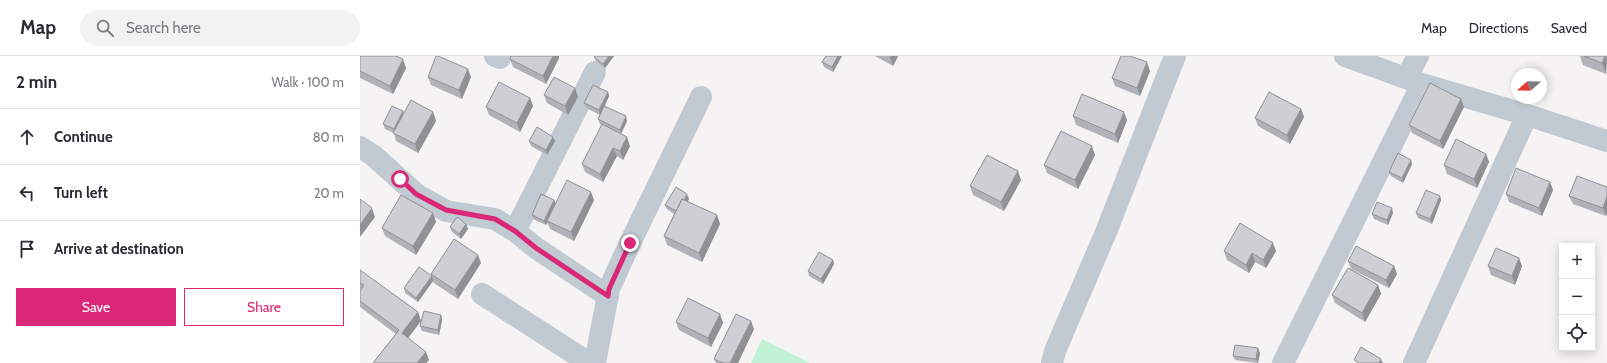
<!DOCTYPE html>
<meta charset="utf-8">
<style>
:root{--surface:#fff;--page:#f2f2f3;--text:#2b2b33;--muted:#7c7c81;--line:#e1e1e2;--accent:#db2777}
body{margin:0;font-family:Cabin,sans-serif;background:var(--page);color:var(--text)}
.controls{position:absolute;right:12px;bottom:12px;display:grid;overflow:hidden;border-radius:0px;box-shadow:0 2px 10px #0003}
.controls button{width:36px;height:36px;display:grid;place-items:center;padding:0;border:0;border-bottom:1px solid var(--line);background:var(--surface);color:var(--text);font:20px sans-serif}
.compass{position:absolute;left:1151px;top:12px;width:36px;height:36px;border-radius:50%;background:var(--surface);box-shadow:0 2px 10px #0003;rotate:250deg}
.stop{position:absolute;width:12px;height:12px;margin:-9px;border:3px solid #db2777;border-radius:50%;background:#fff}
.stop.end{background:#db2777;border-color:#fff;box-shadow:0 1px 4px #0008}
.list{margin:0;padding:0;list-style:none}
h2{display:flex;justify-content:space-between;align-items:center;height:52px;margin:0;padding:0 16px;font-size:17px}
h2 small{font-size:13px;font-weight:400;color:var(--muted)}
.list li{display:grid;grid-template-columns:26px 1fr auto;gap:12px;align-items:center;box-sizing:border-box;height:56px;padding:0 16px;border-top:1px solid var(--line)}
.list b{display:block;font-size:15px;white-space:nowrap}
.list em{font-size:13px;font-style:normal;color:var(--muted)}
.actions{display:flex;gap:8px;padding:12px 16px}
.actions a{flex:1;padding:9px 0;border:1px solid var(--accent);border-radius:0px;text-align:center;font-size:14px;color:var(--accent)}
.actions .main{background:var(--accent);color:#fff}
.icon{flex:none;width:22px;height:22px;fill:none;stroke:currentColor;stroke-width:2;stroke-linecap:round;stroke-linejoin:round}
.map{position:relative;flex:none;width:1247px;height:307px;overflow:hidden}
header{display:flex;align-items:center;gap:24px;box-sizing:border-box;height:56px;padding:0 20px;background:var(--surface);border-bottom:1px solid var(--line)}
header strong{font-size:19px}
nav{display:flex;gap:22px;margin-inline-start:auto;font-size:14px}
.search{width:280px;height:36px;background:var(--page);display:flex;align-items:center;gap:10px;box-sizing:border-box;padding:0 14px;border-radius:22px;color:var(--muted);font-size:15px}
main{display:flex}
aside{flex:1;background:var(--surface)}
.map>svg:first-child{display:block}
.pitch{fill:#c3f1d5}
.lines{fill:none;stroke-linecap:round;stroke-linejoin:round}
.minor{stroke:#c1cad2;stroke-width:22}
.wall{fill:#b0b2b7}
.shaded-wall{fill:#909195}
.building{fill:#cdcfd5;stroke:#909195}
.route{stroke:#db2777;stroke-width:5}
</style>
<header>
<strong>Map</strong>
<div class="search"><svg class="icon" aria-label="search" viewBox="0 0 24 24"><circle cx="10" cy="10" r="6"/><path d="M15 15l6 6"/></svg>Search here</div>
<nav><a>Map</a><a>Directions</a><a>Saved</a></nav>
</header>
<main>
<aside>
<h2>2 min<small>Walk · 100 m</small></h2>
<ul class="list">
<li><svg class="icon" aria-label="ahead" viewBox="0 0 24 24"><path d="M12 20V5M6 11l6-6 6 6"/></svg><div><b>Continue</b></div><em>80 m</em></li>
<li><svg class="icon" aria-label="left" viewBox="0 0 24 24"><path d="M17 20v-9H6M10 6l-5 5 5 5"/></svg><div><b>Turn left</b></div><em>20 m</em></li>
<li><svg class="icon" aria-label="arrive" viewBox="0 0 24 24"><path d="M6 21V4h12l-3 4 3 4H6"/></svg><div><b>Arrive at destination</b></div></li>
</ul>
<div class="actions"><a class="main">Save</a><a>Share</a></div>
</aside>
<div class="map">
<svg width="1247" height="307" viewBox="0 0 1247 307">
<rect width="100%" height="100%" fill="#f5f3f3"/>
<path class="pitch" d="M402 283 450 307H391Z"/>
<g class="lines">
<path class="minor" d="M135 0 140 2 141 0
M985 0 1062 28 1167 59 1247 85
M1047 21 1058 0
M0 91 14 100 56 138 86 155 135 163 155 175 176 192 248 240
M155 175 235 16
M122 238 229 307
M235 307 249 233 270 187 341 41
M692 307 695 295 746 176 815 0
M923 307 1062 28
M1054 307 1167 59"/>
</g>
<path class="wall" d="M0 0 46 12 33 38 0 22Z
M235 0H254L245 12 236 5 234 1Z
M466 0H482L473 16 464 11 462 6Z
M515 0H538L533 10Z
M1220 0H1247L1246 18 1223 9Z
M199 2 186 28 153 11 150 3Z
M790 15 780 40 755 30 752 22Z
M68 21H111L102 43 71 29Z
M215 32 218 41 208 59 187 47 184 39Z
M248 36 249 40 245 50 267 65 261 78 270 90 263 104 257 100 243 126 225 116 222 108 242 69 240 68 238 63 240 59 226 52 224 47Z
M170 42 173 50 160 76 129 59 126 51Z
M1104 51 1083 93 1052 77 1049 69Z
M941 53 944 61 930 88 898 70 895 62Z
M73 56 76 65 58 97 36 85 34 77 25 73 23 68 44 58Z
M713 60 767 64 758 87 716 69Z
M193 81 195 85 187 99 171 90 169 85Z
M1126 98 1129 106 1117 132 1087 118 1084 109Z
M735 99 718 133 687 117 684 109Z
M1052 108 1043 127 1031 120 1029 116Z
M661 124 644 155 613 139 610 130Z
M1190 126 1193 134 1182 160 1149 146 1146 138Z
M1247 131V157L1246 160 1213 148 1209 140Z
M1080 140 1081 144 1072 168 1058 162 1056 157Z
M329 143 327 146 357 159 360 168 342 206 307 189 304 180 314 158 307 153 305 149Z
M194 144 195 148 234 144 214 185 190 173 187 166 186 169 173 163 172 159Z
M73 157 76 166 56 199 25 180 22 172Z
M1033 157 1028 169 1014 163 1012 158Z
M106 168 108 173 101 183 92 176 90 171Z
M864 195H916L906 212 895 206 889 217 867 204Z
M473 204 474 208 463 228 449 220 448 215Z
M988 205 1034 210 1037 218 1029 232 991 213Z
M121 207 98 243 74 227 73 225 58 246 45 237 44 232 71 220V218Z
M1128 210H1162L1155 229 1131 219Z
M0 214 58 256 61 265 48 282 66 296 69 304 66 307H13L36 278 0 251V235L1 233H0Z
M1018 229 1021 238 1005 266 975 247 972 239Z
M360 258 363 267 351 291 319 274 316 266Z
M81 259 82 264 79 279 62 275 60 270Z
M394 273 378 307H356L354 303Z
M900 297 898 307 875 304 873 300Z"/>
<path class="shaded-wall" d="M193 0H199V2L186 28 183 20Z
M249 0H254L245 12 243 8Z
M478 0H482L473 16 472 11Z
M531 0H538L533 10 530 1Z
M1245 0H1246L1247 3 1246 18 1242 7Z
M43 3 46 12 33 38 30 30Z
M787 6 790 15 780 40 777 32Z
M108 13 111 21 102 43 99 34Z
M215 32 218 41 208 59 205 50Z
M248 36 249 40 240 59 239 54Z
M170 42 173 50 160 76 157 67Z
M1101 43 1104 51 1083 93 1080 85Z
M941 53 944 61 930 88 927 79Z
M43 55 45 60 35 78 34 73Z
M73 56 76 65 58 97 55 88Z
M764 56 767 64 758 87 755 78Z
M266 60 267 65 261 78 260 74Z
M193 81 195 85 187 99 186 94Z
M267 81 270 90 263 104 260 95Z
M732 90 735 99 718 133 715 124Z
M253 92 257 100 243 126 240 118Z
M1126 98 1129 106 1117 132 1114 123Z
M1051 104 1052 108 1043 127 1042 122Z
M658 115 661 124 644 155 641 146Z
M1190 126 1193 134 1182 160 1179 152Z
M231 136 234 144 214 185 211 176Z
M327 138 329 143 318 160 317 156Z
M1080 140 1081 144 1072 168 1070 163Z
M1247 140V157L1246 160 1243 152Z
M194 144 196 149 186 169 184 165Z
M12 152 15 161 0 181V169Z
M1032 152 1033 157 1028 169 1027 164Z
M73 157 76 166 56 199 53 190Z
M357 159 360 168 342 206 339 197Z
M106 168 108 173 101 183 99 178Z
M913 187 916 195 906 212 903 204Z
M892 197 895 206 889 217 886 209Z
M118 199 121 207 98 243 95 234Z
M1159 202 1162 210 1155 229 1152 220Z
M473 204 474 208 463 228 461 223Z
M1034 210 1037 218 1029 232 1026 224Z
M72 220 73 225 58 246 56 242Z
M1018 229 1021 238 1005 266 1002 257Z
M58 256 61 265 45 286 42 277Z
M360 258 363 267 351 291 348 282Z
M81 259 82 264 79 279 78 274Z
M391 265 394 273 378 307H370Z
M898 292 900 297 898 307 896 303Z
M66 296 69 304 66 307H57Z
M1021 303 1023 307H1019Z"/>
<path class="building" d="M1 0H36L43 3 30 30 0 15V1Z
M76 0H78L108 13 99 34 68 21Z
M151 0H193L183 20 150 3Z
M235 0H249L243 8 234 1Z
M466 0H478L472 11 462 6Z
M761 0H770L787 6 777 32 752 22Z
M1224 0H1245L1242 7Z
M194 21 215 32 205 50 184 39Z
M139 26 170 42 157 67 126 51Z
M1070 27 1101 43 1080 85 1049 69Z
M233 29 248 36 239 54 224 47Z
M909 36 941 53 927 79 895 62Z
M722 38 764 56 755 78 713 60Z
M51 44 73 56 55 88 33 77Z
M32 50 43 55 34 73 23 68Z
M244 50 266 60 260 74 238 63Z
M242 68 267 81 260 95 253 92 240 118 222 108Z
M177 71 193 81 186 94 169 85Z
M701 75 732 90 715 124 684 109Z
M1096 83 1126 98 1114 123 1084 109Z
M1038 97 1051 104 1042 122 1029 116Z
M627 99 658 115 641 146 610 130Z
M1156 112 1190 126 1179 152 1146 138Z
M1217 120 1247 131V140L1243 152 1209 140Z
M207 124 231 136 211 176 187 165Z
M316 131 327 138 324 144 322 143 316 155 305 149Z
M1066 134 1080 140 1070 163 1056 157Z
M181 138 194 144 184 165 172 159Z
M41 139 73 157 53 190 22 172Z
M0 143 12 152 0 169Z
M322 143 357 159 339 197 304 180Z
M1017 146 1032 152 1027 164 1012 158Z
M97 161 106 168 99 178 90 171Z
M880 167 913 187 903 204 892 197 886 209 864 195Z
M94 183 118 199 95 234 71 218Z
M996 190 1034 210 1026 224 988 205Z
M1136 192 1159 202 1152 220 1128 210Z
M459 196 473 204 461 223 448 215Z
M59 211 72 220 56 242 44 232Z
M988 212 1018 229 1002 257 972 239Z
M0 214 58 256 42 277 66 296 57 307H13L39 274 0 245V235L4 229 0 227Z
M328 242 360 258 348 282 316 266Z
M64 255 81 259 78 274 60 270Z
M376 258 391 265 370 307H363L354 303Z
M875 289 898 292 896 303 873 300Z
M1001 291 1021 303 1019 307H999L994 304Z"/>
<g class="lines">
<path class="route" d="M40 123 56 138 86 154 135 163 155 175 176 192 248 240 249 233 270 187"/>
</g>
</svg>
<div class="controls">
<button>+</button>
<button>−</button>
<button><svg class="icon" aria-label="locate" viewBox="0 0 24 24"><circle cx="12" cy="12" r="6"/><path d="M12 2v4M12 18v4M2 12h4M18 12h4"/></svg></button>
</div>
<svg class="compass" viewBox="-18 -18 36 36"><path d="M0-13l5 13h-10z" fill="#e53935"/><path d="M0 13l5-13h-10z" fill="#7c7c81"/></svg>
<div class="stop" style="left:40px;top:123px"></div>
<div class="stop end" style="left:270px;top:187px"></div>
</div>
</main>
